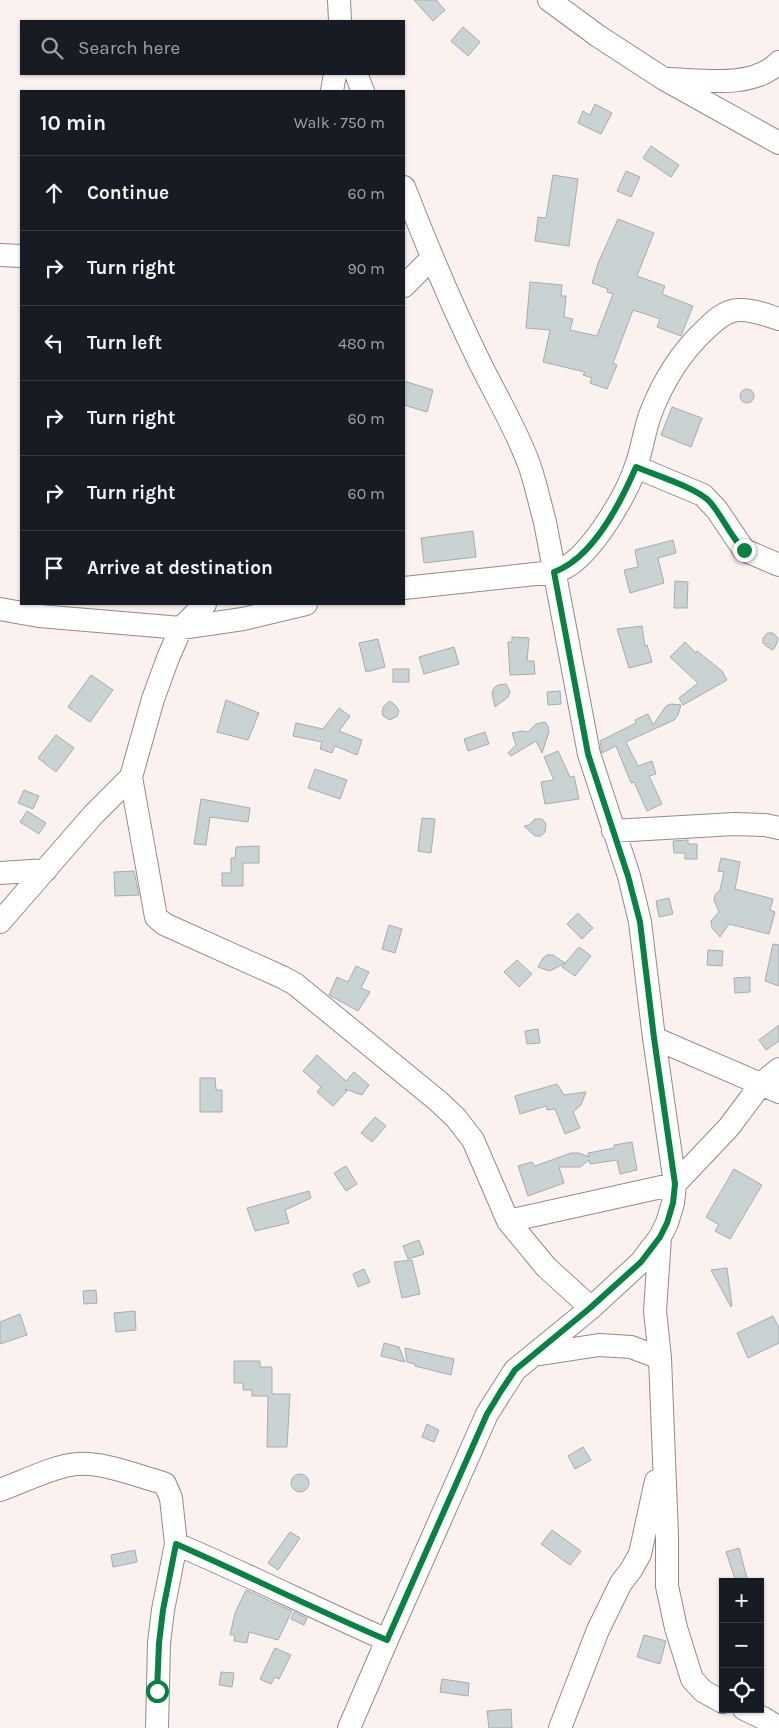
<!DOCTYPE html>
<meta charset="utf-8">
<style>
:root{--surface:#171b24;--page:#20242c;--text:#f1f3f6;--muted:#9ea1a6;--line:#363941}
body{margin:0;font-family:Karla,sans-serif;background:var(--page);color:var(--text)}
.controls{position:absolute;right:15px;bottom:15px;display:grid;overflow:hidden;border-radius:0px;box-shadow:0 1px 4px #0004}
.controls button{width:45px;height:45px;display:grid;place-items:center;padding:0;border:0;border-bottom:1px solid var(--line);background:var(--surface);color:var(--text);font:25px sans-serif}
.stop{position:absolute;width:15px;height:15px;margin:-11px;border:4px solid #0b8043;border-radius:50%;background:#fff}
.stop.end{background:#0b8043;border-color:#fff;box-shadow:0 1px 5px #0008}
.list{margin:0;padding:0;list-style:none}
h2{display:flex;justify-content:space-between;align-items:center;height:65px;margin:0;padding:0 20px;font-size:21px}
h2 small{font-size:16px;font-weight:400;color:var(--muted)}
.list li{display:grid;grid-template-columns:32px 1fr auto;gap:15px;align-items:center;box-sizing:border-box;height:75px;padding:0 20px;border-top:1px solid var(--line)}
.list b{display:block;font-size:19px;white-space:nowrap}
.list em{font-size:16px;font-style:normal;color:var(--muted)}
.icon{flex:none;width:28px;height:28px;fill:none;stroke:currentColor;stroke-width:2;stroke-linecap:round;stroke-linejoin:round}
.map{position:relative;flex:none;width:779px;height:1728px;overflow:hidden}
.search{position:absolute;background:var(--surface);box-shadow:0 1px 4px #0004;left:20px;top:20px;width:385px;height:55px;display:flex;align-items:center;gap:12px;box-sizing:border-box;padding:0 18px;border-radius:0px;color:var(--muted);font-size:19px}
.panel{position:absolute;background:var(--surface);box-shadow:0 1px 4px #0004;left:20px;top:90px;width:385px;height:515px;border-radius:0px}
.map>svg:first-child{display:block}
.building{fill:#c9d3d3;stroke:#a4aead}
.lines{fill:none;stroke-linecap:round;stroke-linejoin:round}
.minor-casing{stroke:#948b89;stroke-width:24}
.minor{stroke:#fff;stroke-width:22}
.route{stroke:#0b8043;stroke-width:6}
</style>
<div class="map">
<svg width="779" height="1728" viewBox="0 0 779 1728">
<rect width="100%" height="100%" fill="#fbf1ef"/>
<path class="building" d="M414 0H436L445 10 433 21Z
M463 27 480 42 468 56 451 41Z
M595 104 612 113 601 134 578 123 583 111 590 115Z
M651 146 679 165 671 177 643 158Z
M626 171 640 177 631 197 617 191Z
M553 175 578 179 569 246 535 241 538 217 546 218Z
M618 219 654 233 637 276 665 286 662 294 693 306 681 336 657 327 660 319 633 310 613 363 617 365 607 389 590 383 592 378 583 375 585 372 543 362 550 330 526 328 530 282 562 285 561 296H566L564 317 573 319 570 330 597 336 613 294 607 292 608 289 592 283 598 263Z
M404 381 433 390 427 412 404 405Z
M740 396a7 7 0 1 1 14 0a7 7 0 1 1-14 0Z
M672 407 702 418 691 447 661 435Z
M473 531 476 557 424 563 421 538Z
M673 540 676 553 658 558 664 583 630 593 624 570 638 567 635 550Z
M675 581 688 582 687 608H674Z
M642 626 645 646 647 645 652 662 629 668 617 629Z
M767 633H773L778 638 777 643 773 650 766 646 763 643V638Z
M512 637 529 638 527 661H534L535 674 510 675 508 642H512Z
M378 639 385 667 366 672 359 643Z
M685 642 696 653 697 651 722 671 727 680 683 705 679 698 698 683 670 657Z
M454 647 459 664 424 674 419 657Z
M393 669H409V682H393Z
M91 675 113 690 90 722 68 707Z
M506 684 510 692 508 697 495 707 492 693 494 688 498 685Z
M560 691 561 704 548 705 547 692Z
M226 700 259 713 248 740 217 732Z
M390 701 396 706 399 711 397 716 390 720 383 716 382 711 384 706Z
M671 704 681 705 678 715 674 720 626 742 638 766 652 761 656 774 649 776 662 804 647 811 634 782 631 783 616 746 602 753 600 741 636 723 635 720 648 714 653 725 666 706Z
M339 708 350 716 339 731 362 740 357 755 335 746 332 753 320 749 322 742 293 736 296 723 323 729Z
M545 722 548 726 549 732 542 753 536 741 511 756 508 753 516 745 512 733 522 731 528 732 536 724Z
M485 732 489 744 468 751 464 739Z
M56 735 74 748 56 772 38 758Z
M558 751 570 777 574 776 579 799 545 804 541 782 554 780 544 757Z
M315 769 347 780 340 799 308 788Z
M24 790 39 796 33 809 18 803Z
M201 799 250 808 248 822 210 817 206 845 194 844Z
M27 811 46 823 39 834 20 822Z
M422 818 435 819 431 853 418 851Z
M535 819H542L546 824 545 832 541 836H535L524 826 529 825Z
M688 840V844H697V859H685V853H674L673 841Z
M259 846V863H243V886H222V873H231V858H235L236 847Z
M721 858 740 862 735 889 773 899 770 910 775 912 769 934 729 924 720 937 712 928 711 921 719 912 714 900 715 895 720 890 724 872 718 871Z
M134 871 139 895 115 896 114 872Z
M669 898 673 914 659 917 656 901Z
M578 913 593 928 582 939 567 924Z
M389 925 402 929 395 953 382 949Z
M773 944 779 945V986L765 981Z
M579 947 591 956 575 976 562 967Z
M708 950 723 951 722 966 707 965Z
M547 955H553L565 963 550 971 538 967 543 958Z
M517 960 532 974 519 987 504 972Z
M356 966 369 972 361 988 370 992 358 1011 329 995 337 977 348 982Z
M750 977V992L735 993 734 978Z
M779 1025V1041L766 1050 759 1040Z
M538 1029 540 1043 527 1044 525 1031Z
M317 1055 346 1081 354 1072 369 1085 362 1095 345 1089 347 1091 333 1106 317 1092 321 1087 303 1071Z
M200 1078H215L216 1090H222V1112H200Z
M557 1084 564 1095 586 1092 581 1105 573 1112 580 1128 565 1134 555 1109 547 1110 546 1106 520 1114 515 1096Z
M375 1117 386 1126 372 1142 361 1133Z
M632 1142 637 1170 620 1174 617 1160 590 1164 589 1160 580 1167H559L564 1183 528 1196 518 1166 532 1162 535 1166 571 1153H579L589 1157 588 1153 614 1148V1145Z
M346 1166 357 1184 346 1191 334 1173Z
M734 1169 762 1185 730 1239 715 1231 719 1225 706 1217Z
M309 1191 311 1198 285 1210 289 1223 255 1231 247 1208Z
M419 1240 424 1254 408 1259 403 1246Z
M412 1260 420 1294 402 1298 394 1262Z
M727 1268 732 1306 731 1307 711 1270Z
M364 1269 370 1282 358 1287 353 1274Z
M96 1290 97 1303 84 1304 83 1291Z
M135 1311 136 1330 116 1332 114 1313Z
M20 1314 27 1335 0 1344V1322Z
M773 1316 779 1328V1343L748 1358 737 1333Z
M384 1343 399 1347 405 1362 381 1356Z
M405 1348 454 1359 451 1375 415 1366V1364L407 1362Z
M234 1361H260V1367H272V1394H290L287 1447H267L268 1396H252V1390H243V1383H234Z
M427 1424 439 1430 434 1442 422 1437Z
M583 1447 591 1460 575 1469 568 1456Z
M291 1483a9 9 0 1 1 18 0a9 9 0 1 1-18 0Z
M552 1530 581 1551 570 1565 541 1544Z
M290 1532 300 1538 278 1570 268 1563Z
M739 1548 748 1582H736L726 1552Z
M135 1550 137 1562 113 1567 111 1555Z
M246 1590 292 1611 278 1640 249 1632 247 1643 234 1641 235 1635H230L235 1613Z
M294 1612 307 1618 304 1625 291 1619Z
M644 1635 666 1641 660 1664 637 1657Z
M275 1648 291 1655 279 1679 275 1677 271 1684 260 1679Z
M221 1672 234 1673 232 1687 219 1685Z
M442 1679 469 1683 468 1696 440 1692Z
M511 1709 512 1728H489L487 1711Z"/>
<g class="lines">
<g class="minor-casing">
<path id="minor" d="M339 0 340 21
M549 0 598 36 664 79 779 143
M356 74 363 91
M668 79C701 80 754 89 779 62
M332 91 335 74
M0 255 21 256
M404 286 432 258
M636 467 703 495 717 510 744 550 779 565
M404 588 554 572C558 570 564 569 568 566 594 549 626 496 636 466 642 450 644 432 650 415 662 383 681 352 706 329 715 320 725 311 738 310 752 309 766 315 779 319
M0 609 39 616 181 628 243 619 306 604
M131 777 156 917 164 924 282 977 295 984 438 1101 456 1118 473 1140 508 1221 546 1267 591 1308
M613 831 734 824 765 825 779 828
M0 873 46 870
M0 922 93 815 131 777 153 699 168 658 181 628 205 604
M654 1038 779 1092
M508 1221 675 1184 729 1127 762 1083 779 1069
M660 1237 655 1311 660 1358 667 1535V1586L676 1628 692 1679 703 1691 723 1702
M534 1355 599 1345 631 1347 660 1358
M0 1490C20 1483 56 1465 77 1464 102 1462 135 1475 160 1482L165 1484 171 1498 176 1544 163 1610 159 1643 157 1728
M176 1544C247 1574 316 1609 387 1640
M744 1709 763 1718 779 1728
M349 1728 387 1640 487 1414 515 1370 591 1308 641 1262 660 1237 667 1223 673 1203 675 1184 654 1038 640 922 629 876 589 754 545 522C540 504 536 485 530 467 517 430 496 396 479 361 451 304 427 246 404 187
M560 1728 598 1630 621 1583 631 1570 640 1554 656 1481"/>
</g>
<use href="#minor" class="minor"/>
</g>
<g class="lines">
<path class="route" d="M157 1691 159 1643 163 1610 176 1544C247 1575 316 1610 387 1640L487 1414 501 1391 515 1370 590 1308 641 1262 660 1237 667 1223 673 1203 675 1184 654 1038 640 922 628 876 588 754 554 572C593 558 620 504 636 467 655 475 697 488 710 502 723 517 730 536 744 550"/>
</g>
</svg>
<div class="controls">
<button>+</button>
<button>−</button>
<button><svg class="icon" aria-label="locate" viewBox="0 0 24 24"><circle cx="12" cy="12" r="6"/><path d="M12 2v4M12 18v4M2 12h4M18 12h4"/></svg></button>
</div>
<div class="stop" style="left:157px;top:1691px"></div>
<div class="stop end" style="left:744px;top:550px"></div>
<div class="search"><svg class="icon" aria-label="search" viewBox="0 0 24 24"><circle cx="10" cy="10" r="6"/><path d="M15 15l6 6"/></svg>Search here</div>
<section class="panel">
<h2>10 min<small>Walk · 750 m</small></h2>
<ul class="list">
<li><svg class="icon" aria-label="ahead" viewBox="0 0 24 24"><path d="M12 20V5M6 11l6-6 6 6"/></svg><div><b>Continue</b></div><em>60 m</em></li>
<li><svg class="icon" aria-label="right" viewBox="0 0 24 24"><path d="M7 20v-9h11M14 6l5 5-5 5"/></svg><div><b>Turn right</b></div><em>90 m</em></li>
<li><svg class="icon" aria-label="left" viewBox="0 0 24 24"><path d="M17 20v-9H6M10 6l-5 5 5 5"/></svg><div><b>Turn left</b></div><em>480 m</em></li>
<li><svg class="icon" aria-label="right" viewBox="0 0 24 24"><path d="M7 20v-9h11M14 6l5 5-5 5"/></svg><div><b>Turn right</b></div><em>60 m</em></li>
<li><svg class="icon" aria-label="right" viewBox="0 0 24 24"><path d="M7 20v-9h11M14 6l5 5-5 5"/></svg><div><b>Turn right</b></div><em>60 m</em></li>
<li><svg class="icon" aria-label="arrive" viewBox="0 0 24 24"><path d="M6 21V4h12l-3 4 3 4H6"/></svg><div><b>Arrive at destination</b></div></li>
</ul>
</section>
</div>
